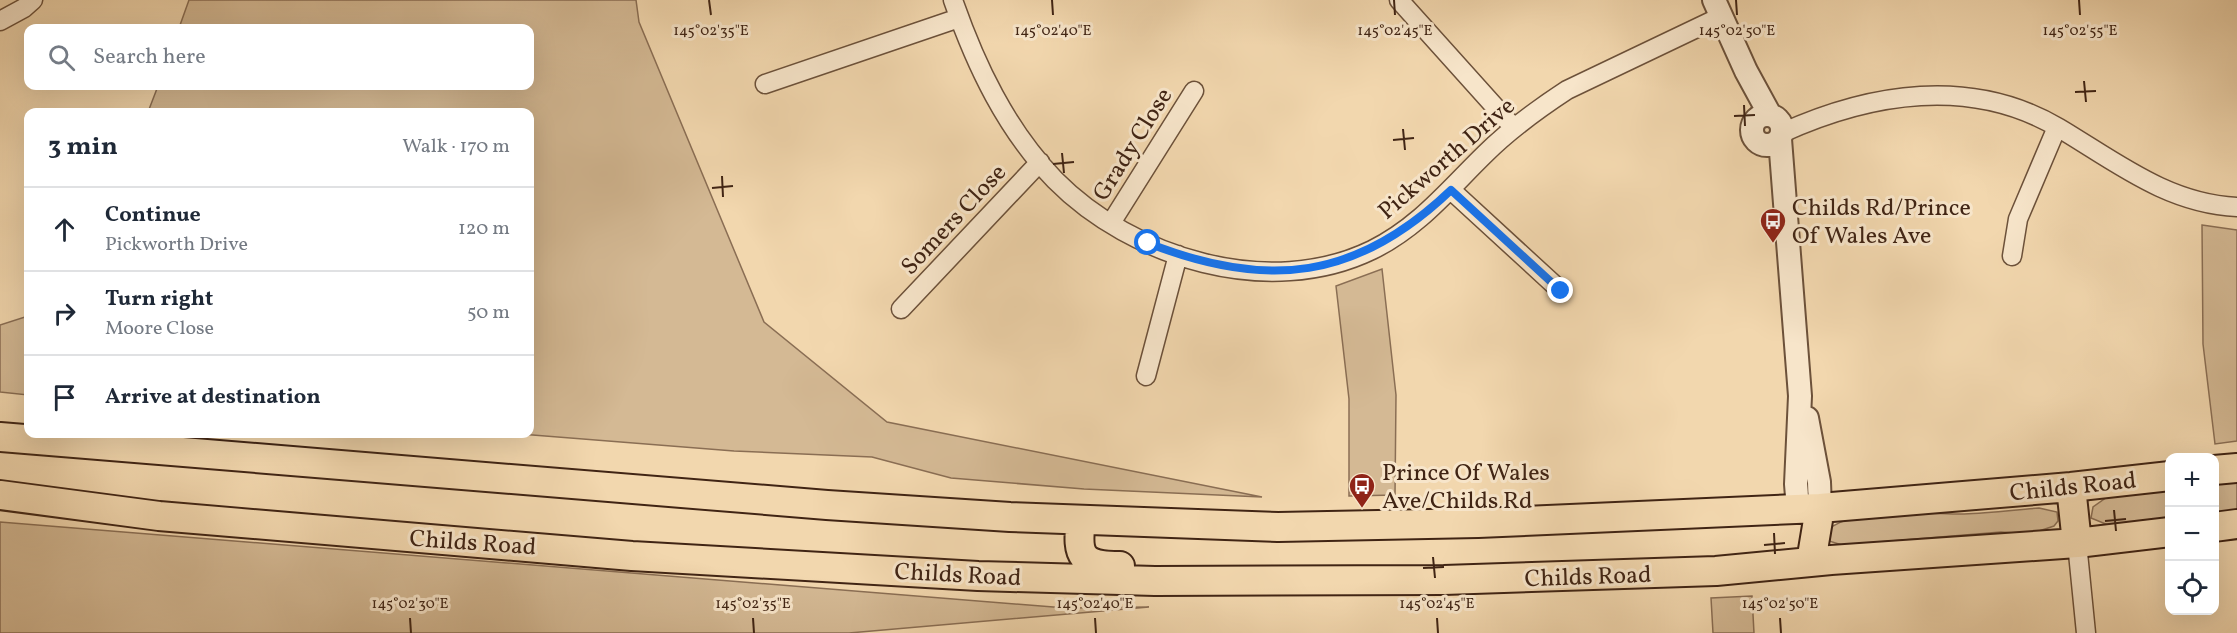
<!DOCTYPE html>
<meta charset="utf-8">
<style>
:root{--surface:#fff;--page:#f2f2f3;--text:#1f2937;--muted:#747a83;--line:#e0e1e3}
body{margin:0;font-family:Vollkorn,serif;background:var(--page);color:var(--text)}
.controls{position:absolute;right:18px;bottom:18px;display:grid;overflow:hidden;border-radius:12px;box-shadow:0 6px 24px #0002}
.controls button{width:54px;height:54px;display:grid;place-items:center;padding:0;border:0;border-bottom:2px solid var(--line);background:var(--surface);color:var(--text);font:30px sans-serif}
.stop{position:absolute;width:18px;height:18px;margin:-14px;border:4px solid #1a73e8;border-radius:50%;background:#fff}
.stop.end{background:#1a73e8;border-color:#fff;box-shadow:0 2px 6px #0008}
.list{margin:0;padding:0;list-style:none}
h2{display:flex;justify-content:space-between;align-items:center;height:78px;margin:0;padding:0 24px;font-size:26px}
h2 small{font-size:20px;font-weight:400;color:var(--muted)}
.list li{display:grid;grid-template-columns:39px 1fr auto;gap:18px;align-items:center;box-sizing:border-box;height:84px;padding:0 24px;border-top:2px solid var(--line)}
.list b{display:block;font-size:22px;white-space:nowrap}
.list p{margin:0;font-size:20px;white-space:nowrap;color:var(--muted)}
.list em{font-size:20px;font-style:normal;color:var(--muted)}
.icon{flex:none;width:33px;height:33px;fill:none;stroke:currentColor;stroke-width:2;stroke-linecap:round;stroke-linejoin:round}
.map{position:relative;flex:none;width:2237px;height:633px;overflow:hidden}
.search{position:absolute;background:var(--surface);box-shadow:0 6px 24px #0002;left:24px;top:24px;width:510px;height:66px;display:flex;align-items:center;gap:15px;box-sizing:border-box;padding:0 21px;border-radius:12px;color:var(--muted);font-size:22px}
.panel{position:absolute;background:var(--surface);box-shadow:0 6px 24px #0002;left:24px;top:108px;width:510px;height:330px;border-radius:12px}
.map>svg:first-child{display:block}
.green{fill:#d4b994;stroke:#8a6e54;stroke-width:1.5}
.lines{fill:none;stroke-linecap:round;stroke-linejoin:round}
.minor-casing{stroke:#6c513a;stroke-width:21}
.tertiary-casing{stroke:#6c513a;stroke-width:26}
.primary-casing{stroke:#402414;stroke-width:32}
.minor{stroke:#f7e5ca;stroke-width:18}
.tertiary{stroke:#f7e5ca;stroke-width:22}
.primary{stroke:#f2d7ae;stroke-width:28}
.route{stroke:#1a73e8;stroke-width:8}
.ticks{fill:none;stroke:#402414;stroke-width:2}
.labels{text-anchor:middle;stroke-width:6;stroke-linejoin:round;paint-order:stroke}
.street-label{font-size:24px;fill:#402414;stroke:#f7e5ca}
.poi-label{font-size:24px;fill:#402414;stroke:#f7e5ca;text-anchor:start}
.ticks-label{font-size:15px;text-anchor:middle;fill:#402414;stroke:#f7e5ca;stroke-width:6;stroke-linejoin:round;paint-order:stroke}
</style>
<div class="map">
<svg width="2237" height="633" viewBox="0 0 2237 633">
<rect width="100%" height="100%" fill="#f2d7ae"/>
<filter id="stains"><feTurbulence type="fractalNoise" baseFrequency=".00333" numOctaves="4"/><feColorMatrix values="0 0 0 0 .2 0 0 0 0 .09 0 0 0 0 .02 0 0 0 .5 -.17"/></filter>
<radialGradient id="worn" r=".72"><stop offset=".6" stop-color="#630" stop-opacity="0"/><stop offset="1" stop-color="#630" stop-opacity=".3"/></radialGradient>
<path class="green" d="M189 0H636L639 22 764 322 887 422 1262 497 1084 489 951 478 872 457 734 451 520 434H530V112H148L158 86H530V28H179Z
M2202 225 2237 230V441L2215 444 2203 344Z
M1382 269 1396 395 1395 495 1349 496V399L1336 286Z
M28 316V395L0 392V325Z
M2237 478V515L2215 518 2214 480Z
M2169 486V523L2113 527 2091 518 2093 507 2110 495Z
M2039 508 2057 512 2058 521 2054 526 2030 534 2001 532 1842 545 1829 541 1831 527C1868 505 1922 515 1964 514 1989 513 2014 510 2039 508Z
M0 522 1066 608 1149 607 849 633H0Z
M1752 596 1754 633H1713L1711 598Z"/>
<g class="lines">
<g class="minor-casing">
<path id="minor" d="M953 0C976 66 1006 129 1055 180 1132 258 1269 300 1372 250 1419 227 1449 189 1485 154 1510 129 1538 109 1567 90L1722 16
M1399 0 1514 128
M0 21 24 8 33 0
M765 84 959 18
M1782 133C1870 93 1971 76 2059 128 2116 162 2168 204 2237 207
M1451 190 1561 291
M1111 223 1194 91
M2012 256 2018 219 2057 127
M901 309 1040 162
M1146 376 1178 255
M2077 543 2086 633"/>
</g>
<g class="tertiary-casing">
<path id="tertiary" d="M1714 0 1746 71 1770 115
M1752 130a15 15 0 1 1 30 0a15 15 0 1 1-30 0Z
M1780 139 1800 396 1796 484 1798 509
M1807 418 1819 482 1820 508"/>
</g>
<g class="primary-casing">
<path id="primary" d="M0 437 827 505 1010 517 1278 527 1478 523 1820 508 2071 487 2170 476
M2214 470 2237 468
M2071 487 2077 543
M0 495 159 516 632 556 978 576 1155 581 1444 580 1716 571 1831 560 2077 543 2170 532
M1081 520C1076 557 1082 566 1120 566
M2214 527 2237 524
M1811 562 1820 508"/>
</g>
<use href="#minor" class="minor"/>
<use href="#tertiary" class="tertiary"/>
<use href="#primary" class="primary"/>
</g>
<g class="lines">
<path class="route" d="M1148 243C1267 290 1357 280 1451 190L1561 291"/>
</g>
<path class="ticks" d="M709 0 711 15M1052 0 1053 15M1394 0 1395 15M1736 0 1737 15M2079 0 2080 15M2084 81 2086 102M2075 92 2096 91M1744 105 1745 126M1734 116 1755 115M1403 129 1405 150M1393 140 1414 138M1062 153 1064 173M1053 164 1074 162M722 176 723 197M712 188 733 186M2114 510 2116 531M2105 521 2126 519M1774 533 1775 554M1764 545 1785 543M1433 557 1435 578M1423 568 1444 567M410 618 411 633M753 618 754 633M1095 618 1096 633M1437 618 1438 633M1780 618 1781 633"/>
<defs>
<g id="bus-pin" transform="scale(1.35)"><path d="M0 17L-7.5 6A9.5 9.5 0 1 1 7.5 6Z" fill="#8f2418" stroke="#f7e5ca"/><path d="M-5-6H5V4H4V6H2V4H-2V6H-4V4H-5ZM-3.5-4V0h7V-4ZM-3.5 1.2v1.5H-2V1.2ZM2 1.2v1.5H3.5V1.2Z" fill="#fff"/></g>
</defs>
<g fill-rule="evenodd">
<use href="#bus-pin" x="1773" y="221"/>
<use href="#bus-pin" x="1362" y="486"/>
</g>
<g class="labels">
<g class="street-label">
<text transform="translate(1132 144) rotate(-58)" y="8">Grady Close</text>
<text transform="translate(1446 158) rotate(-41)" y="8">Pickworth Drive</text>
<text transform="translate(953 219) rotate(-47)" y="8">Somers Close</text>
<text transform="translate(2073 486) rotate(-6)" y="8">Childs Road</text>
<text transform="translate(473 542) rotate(4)" y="8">Childs Road</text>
<text transform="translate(958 574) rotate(3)" y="8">Childs Road</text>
<text transform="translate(1588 576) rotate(-2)" y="8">Childs Road</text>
</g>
<g class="poi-label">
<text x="1792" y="215">Childs Rd/Prince<tspan x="1792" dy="28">Of Wales Ave</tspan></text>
<text x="1382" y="480">Prince Of Wales<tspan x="1382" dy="28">Ave/Childs Rd</tspan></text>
</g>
</g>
<g class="ticks-label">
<text x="711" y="35">145°02'35"E</text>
<text x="1053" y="35">145°02'40"E</text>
<text x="1395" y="35">145°02'45"E</text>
<text x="1737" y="35">145°02'50"E</text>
<text x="2080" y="35">145°02'55"E</text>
<text x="410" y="608">145°02'30"E</text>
<text x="753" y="608">145°02'35"E</text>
<text x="1095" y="608">145°02'40"E</text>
<text x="1437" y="608">145°02'45"E</text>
<text x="1780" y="608">145°02'50"E</text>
</g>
<rect width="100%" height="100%" filter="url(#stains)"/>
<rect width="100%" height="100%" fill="url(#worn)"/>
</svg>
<div class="controls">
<button>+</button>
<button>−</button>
<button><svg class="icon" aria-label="locate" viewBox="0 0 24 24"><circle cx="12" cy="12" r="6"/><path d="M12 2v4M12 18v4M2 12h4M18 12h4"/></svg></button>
</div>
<div class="stop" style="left:1148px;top:243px"></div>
<div class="stop end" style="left:1561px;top:291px"></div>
<div class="search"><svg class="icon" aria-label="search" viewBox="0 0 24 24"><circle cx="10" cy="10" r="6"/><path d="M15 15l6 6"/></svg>Search here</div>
<section class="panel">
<h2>3 min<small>Walk · 170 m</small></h2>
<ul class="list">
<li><svg class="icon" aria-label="ahead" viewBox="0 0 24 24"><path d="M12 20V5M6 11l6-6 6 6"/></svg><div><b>Continue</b><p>Pickworth Drive</p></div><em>120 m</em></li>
<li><svg class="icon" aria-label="right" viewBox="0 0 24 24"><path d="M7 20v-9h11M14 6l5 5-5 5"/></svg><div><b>Turn right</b><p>Moore Close</p></div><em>50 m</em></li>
<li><svg class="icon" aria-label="arrive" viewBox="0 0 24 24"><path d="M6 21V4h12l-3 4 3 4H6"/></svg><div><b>Arrive at destination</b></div></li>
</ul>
</section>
</div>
